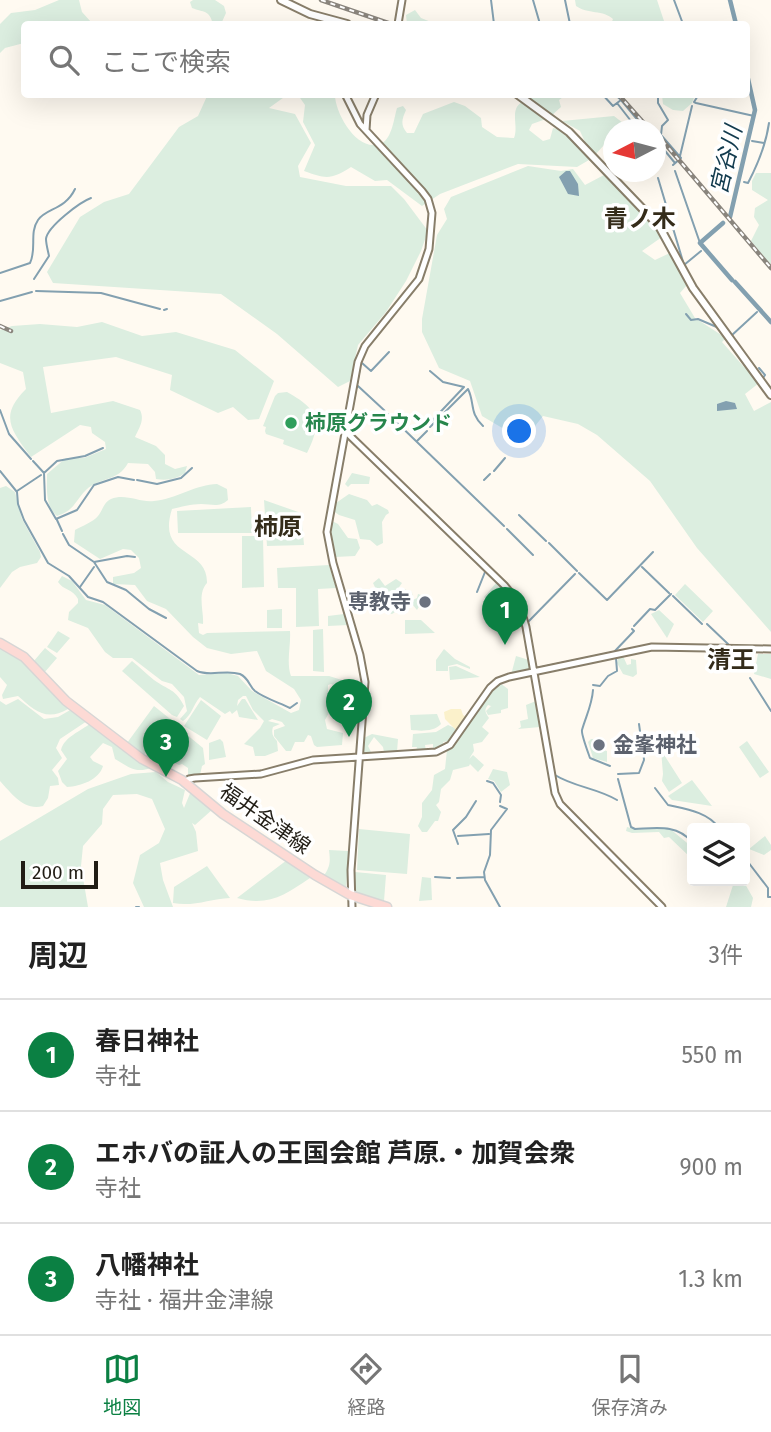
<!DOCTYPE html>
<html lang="ja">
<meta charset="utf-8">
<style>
:root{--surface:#fff;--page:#f6f6f6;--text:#222;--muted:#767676;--line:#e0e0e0;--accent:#0b8043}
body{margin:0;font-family:"Fira Sans","Noto Sans JP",sans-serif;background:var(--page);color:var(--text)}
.controls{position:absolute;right:21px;bottom:21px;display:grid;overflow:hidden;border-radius:7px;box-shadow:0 7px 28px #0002}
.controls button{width:63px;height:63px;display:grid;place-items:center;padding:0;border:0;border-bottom:2px solid var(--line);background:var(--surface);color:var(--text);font:35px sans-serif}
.compass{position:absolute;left:603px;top:119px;width:63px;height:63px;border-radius:50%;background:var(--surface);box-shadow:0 7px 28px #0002;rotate:264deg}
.scale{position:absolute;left:21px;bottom:18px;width:77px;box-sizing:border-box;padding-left:7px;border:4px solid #211d15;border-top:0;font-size:19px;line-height:24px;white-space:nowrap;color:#211d15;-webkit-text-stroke:5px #fff;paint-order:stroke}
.you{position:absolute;left:520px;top:432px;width:24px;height:24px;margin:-18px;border:5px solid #fff;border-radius:50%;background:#1a73e8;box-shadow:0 0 0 10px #1a73e833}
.badge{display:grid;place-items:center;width:46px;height:46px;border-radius:50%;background:var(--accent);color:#fff;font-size:23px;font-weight:700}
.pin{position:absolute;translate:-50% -58px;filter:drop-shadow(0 2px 4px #0008)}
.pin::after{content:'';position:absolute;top:37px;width:24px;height:21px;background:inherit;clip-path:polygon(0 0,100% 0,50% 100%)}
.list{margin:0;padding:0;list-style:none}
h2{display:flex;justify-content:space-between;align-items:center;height:91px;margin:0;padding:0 28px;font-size:30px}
h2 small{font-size:23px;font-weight:400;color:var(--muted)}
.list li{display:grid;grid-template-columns:46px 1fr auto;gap:21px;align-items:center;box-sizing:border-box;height:112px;padding:0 28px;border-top:2px solid var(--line)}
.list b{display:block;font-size:26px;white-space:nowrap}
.list p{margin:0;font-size:23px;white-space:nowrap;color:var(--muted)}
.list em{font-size:23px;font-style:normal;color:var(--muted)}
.icon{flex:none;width:38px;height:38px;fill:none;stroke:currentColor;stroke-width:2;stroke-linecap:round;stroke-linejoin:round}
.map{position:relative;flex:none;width:771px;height:907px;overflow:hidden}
.search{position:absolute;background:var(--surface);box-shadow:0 7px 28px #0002;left:21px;right:21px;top:21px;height:77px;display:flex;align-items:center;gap:18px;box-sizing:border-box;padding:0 24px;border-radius:7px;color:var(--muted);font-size:26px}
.sheet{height:427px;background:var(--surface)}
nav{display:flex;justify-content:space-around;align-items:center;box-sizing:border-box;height:98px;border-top:2px solid var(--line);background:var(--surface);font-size:19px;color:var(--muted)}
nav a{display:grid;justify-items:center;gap:4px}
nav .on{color:var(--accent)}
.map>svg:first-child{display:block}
.green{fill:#dceee0}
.sand{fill:#fbf1cb}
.water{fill:#83a0b0}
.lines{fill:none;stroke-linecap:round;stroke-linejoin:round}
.stream{stroke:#83a0b0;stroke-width:2}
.river{stroke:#83a0b0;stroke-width:4.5}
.tertiary-casing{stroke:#887e6a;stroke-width:9}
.secondary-casing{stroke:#887e6a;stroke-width:10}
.primary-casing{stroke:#d7d6d5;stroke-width:11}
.tertiary{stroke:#fff;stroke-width:5}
.secondary{stroke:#fff;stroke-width:6}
.primary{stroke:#fddad5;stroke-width:8}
.rail-casing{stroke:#8a857d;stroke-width:4.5}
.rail{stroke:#fff;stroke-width:2;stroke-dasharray:5;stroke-linecap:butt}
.leisure-dot{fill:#2e9e5b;stroke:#fff;stroke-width:2.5}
.worship-dot{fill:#6b7280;stroke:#fff;stroke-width:2.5}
.labels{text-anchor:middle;stroke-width:7;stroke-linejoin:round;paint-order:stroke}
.leisure-label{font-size:21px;font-weight:bold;fill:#27864d;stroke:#fff;text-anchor:start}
.worship-label{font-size:21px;font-weight:bold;fill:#5b616d;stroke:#fff;text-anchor:end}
.street-label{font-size:21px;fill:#211d15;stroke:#fff}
.water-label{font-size:23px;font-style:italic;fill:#113a4d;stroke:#fff}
.quarter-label{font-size:24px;font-weight:bold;fill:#342c1a;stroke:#fff}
</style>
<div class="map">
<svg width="771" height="907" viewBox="0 0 771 907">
<rect width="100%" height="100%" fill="#fffaf1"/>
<path class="green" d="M59 0H79L82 12 91 22 107 21 108 24H24V43L5 48 0 53V24L11 13 35 10Z
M193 0H215L224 6 226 13 221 24H213C209 9 204 13 192 8L190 2Z
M575 0H657L665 24H611L613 19C604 10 587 14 576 6Z
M415 10 421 18 436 24H407L406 15Z
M208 94 287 95 269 108 295 114 311 143 298 166 300 177 346 186H391L404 199 428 231 421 251 406 281 386 312 358 345 350 381 338 387 277 334 221 294 53 283 47 272 80 217 104 202 129 194 179 127 198 116Z
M298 95H335C335 113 358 155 382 143 392 138 394 118 397 108L403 106 406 110C402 119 400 125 407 133H414L423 114 454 102 465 106 481 118 482 127 497 137 514 138C519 125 509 110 522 102L546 119 532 124 529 130 543 141 550 139 553 128 557 129 576 143 589 160 577 167 518 164 440 194 422 206 387 180 375 181 351 167C331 180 326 179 304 171L315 145 303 122 305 105Z
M521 95H566L559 100 561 107 551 116Z
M662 95V94L695 95 692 103 683 111 673 110 663 104Z
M614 116 623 123 621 129 614 130 613 135 595 155 585 142 580 131 562 121Z
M528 166 561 171 573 169 585 185 604 175 655 225 662 237 642 251 655 260 672 252 687 285 680 293 695 318 726 338 722 342 744 367H747L759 383 745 394 754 411 771 402V632L697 548 650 481 597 435 578 424 543 416 535 426 504 429 482 416 470 381 439 368 422 332V319L437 235 447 219 444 209 451 197Z
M756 173H771V265L751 241 759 225 754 217 755 208 768 200 752 190V181Z
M102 322 142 336 176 332 235 350 274 381 259 419 248 420 233 407 218 413 170 390 172 375 116 357 43 367 51 413 113 401 140 410C145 420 139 428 135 437L156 446 165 455V464L175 469 187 466 185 473C177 479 167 481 156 479L155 472 148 464 128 463C118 482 99 477 86 490 74 502 75 510 57 516 45 506 47 489 47 474L66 458H84L106 449 105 442 92 433 91 427 80 425 31 457C9 428 0 415 26 389L23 372 0 363V330L12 326 40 324 77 327Z
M287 392C318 409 323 421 307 453L283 444 284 440 266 434 265 431 266 427 263 426 275 396 278 393Z
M352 473 370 477 369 484H351L348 487 345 484Z
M217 484 227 489 228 500C219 508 212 504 201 504 192 504 180 507 172 509 156 559 208 546 207 583 197 594 204 611 203 624L198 623 199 633 203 635 207 633 290 631C291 646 286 662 291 676H329L358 685H348L343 688 331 684 328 685V696L342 698 341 712 330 711 325 720 327 729 343 733 342 745 317 747 314 745 311 736 308 735 304 742H295L291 751H286L274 736V730L285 726 282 722 272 719 268 721 280 724 273 727C271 733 273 737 277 741L278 751 265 756H255L253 747 244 744 260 728 264 721 253 710 246 696H243L238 700 237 706 242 699H245L258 720 239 717 237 710 232 714 230 711 225 714 200 697C193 705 192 715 183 721L180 719 187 711 184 697 172 684 162 681 132 658H113L105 652 88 628 68 620 69 612 78 603V599C73 589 63 590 58 582L62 576 72 581 86 600 105 605 199 675 227 673 238 676 252 691 291 713 299 710 301 700 294 689 266 671 257 651 231 654 207 648 193 637 166 609 147 601 135 585 113 584V577L134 573 141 568 139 558 131 550 123 549 100 559 74 542 75 530C82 526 93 522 98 516 103 510 103 503 111 499 126 493 140 503 154 501 176 499 197 484 217 484Z
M6 486 15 492 22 519 40 552 41 557 37 563 20 567 12 572 0 588V488Z
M349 494 367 500 372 506 377 504 388 510 389 513 386 515 382 522 383 543 377 546 370 540 360 539 355 520 339 515 332 510 333 505Z
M264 500 301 513 304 545 267 546Z
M251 507 252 533H178L177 511Z
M330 520 338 524 348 538 357 539 360 548 355 556 335 557 328 530Z
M242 536H263L264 587 242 588Z
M329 565 336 588 318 589 319 626 296 627V588H278L277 568Z
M379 578 385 586 396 579 402 583 388 603 382 602 373 583Z
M496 583 515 604 504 609 502 622 494 621 501 610 499 608 501 605 494 600 502 591 489 603 484 597Z
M685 584 713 611 703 622 675 595Z
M404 589 412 592 413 600 417 598 418 594 421 595 422 601 417 610 412 604C401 601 399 610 392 614L388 613 397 596Z
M282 609V628H267V610Z
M659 610 674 624 667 638 651 614Z
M344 614 348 625 328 626V616Z
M405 620H421L435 633 405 634Z
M323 629 324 672 313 671V630Z
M58 631 70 638 57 653 47 647Z
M0 646 25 661 69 707 68 709C46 722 34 710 18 696L3 699 2 695 7 685 0 677Z
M45 648 57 658 44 673 33 662Z
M444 649 455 659 470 667V669L457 664 448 666V671H436V660Z
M758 654H771V679L754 674Z
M516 656 529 660 531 671 511 675Z
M619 656H623L627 665 631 664V659L636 660 637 674 633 677 623 674 617 663Z
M132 661C140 667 146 674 154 680 168 690 176 689 184 706L177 717 172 715 122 671Z
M456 666 480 677 450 680 449 667Z
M500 683 508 689V708L501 710V713L488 715 486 711 491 706 497 708 488 705C484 710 485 712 489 718L482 727 489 733 482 742 473 744 474 751 469 759 473 755 484 765 478 772 470 764 469 766 453 770 450 780 441 789 439 802 436 805 441 812 438 821H435L427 832H422L418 826 422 817V803L432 790 434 775 445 769 447 750 487 694Z
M18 699 44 719 58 717 72 709 87 721 60 739 56 748 62 758 52 770 58 778 59 785 50 786 48 798 43 806C24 811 12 794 0 781V701L6 705Z
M201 700 221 716 207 740 184 726Z
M536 701 540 727 518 729 521 727 520 721 528 719 526 705Z
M154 706 174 722 175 727 152 756 147 752 143 756 127 743Z
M437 714 441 724C434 732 420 731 411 730L410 715Z
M91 723 149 766 150 768C136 774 127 766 115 759L112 747 103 743 90 757 93 761 103 766C99 780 81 786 67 787L62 782 58 771 67 759 61 750C64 737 81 731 91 723Z
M448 725 455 728 456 734 450 741 443 742 444 746 433 750V744L425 745 426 751H416L417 747H412L413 734 436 732Z
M180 729 203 748 205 764 202 766 200 775 188 776V768L182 764 179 765 172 762 166 769 153 763Z
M372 734 398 739 397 752H384L383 747 374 737 368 746 372 754H365L363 751 364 738Z
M220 739 223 742 226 757 209 760V743Z
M591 739H594L598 749 607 751V762L593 758 588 742Z
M747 741 769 772 760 778 739 747Z
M661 750 682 783 669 792 662 781 663 774Z
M493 769 507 772 510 785 501 792 494 781 488 779Z
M156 772 168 782 185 790 182 803 184 808 191 791 213 809 195 825 192 823 196 832 198 851 160 863 163 880 173 907H144L133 883 140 855 159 843 165 829 152 799 137 794 113 795 103 809 102 824 83 846 81 866 88 907H0V841L88 789 131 774Z
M692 780 712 806 672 800 668 796Z
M627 827 634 829 669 828 692 847V859L669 837 664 838 659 832 632 833 626 831Z
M359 829 410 834 407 874 357 870Z
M765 836 771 845V850L764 855 749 849Z
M329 850 348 851 349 853 346 887 315 872 325 874C331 865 330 859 329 850Z
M287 860 310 878C285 895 268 907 237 898Z
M207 866 230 898C210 899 193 907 173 903L174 887Z
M355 872 386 875 384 901 355 892Z
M422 877 431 878 432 900 419 901Z
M729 881 744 882 753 898 751 907H726L733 885Z"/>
<path class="sand" d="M451 709H461L463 715 467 717 457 731 445 719 444 712Z"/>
<path class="water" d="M566 171H570L578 184 579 196 568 194 559 177Z
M726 401 735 403 737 409 717 411V404Z"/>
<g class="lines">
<path class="stream" d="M491 0 494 24
M533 0 540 24
M565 0 570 24
M674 0 683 24
M351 23 358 24
M523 94 524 95
M602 94 613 106 621 100 646 130
M614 94 620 99
M658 94V103L668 120 662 126 661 135 681 158 673 165
M699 94 694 102 696 103 754 116
M617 103 631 121
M634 125 637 130
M656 140 675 163
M752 141 764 143
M680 156 692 106
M613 171 614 170
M675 171 700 243
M658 178 684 265 701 251
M744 182 748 183C758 164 766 144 769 123
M0 273 30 263C37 249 29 233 38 220 46 208 65 210 75 189
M34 279 49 256C48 251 46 244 46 239 47 227 80 202 91 198
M36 291 101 293 160 309
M0 301 32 292
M164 310 167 309
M686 314 691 320 698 319 719 328
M731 336 757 312
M739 346 746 356
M362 363 371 371 389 352
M759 368 765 375 763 378
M358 386 385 411
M0 410 9 434 31 459
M388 414 504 526
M350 421 360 368
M428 425 464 387 443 382 430 371
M430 427 468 389C475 403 469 413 483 426
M347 437 369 458
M417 441 427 431
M33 461 44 473 45 500 56 519 77 510 94 485 118 477 134 480
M0 471 17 492 18 504 24 520 48 563 69 576 88 597 103 602 197 671C211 677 225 669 240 674 249 678 249 686 255 691 264 698 280 703 290 708L297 703
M494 471 505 458
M44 473 57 461 85 456 103 448
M137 480 157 484 181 478 192 468
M484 480 490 474
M17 491 41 475
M417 504 444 531
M519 515 546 541
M57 520 62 531
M507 529 533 555
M446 533 472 558
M63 534 69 545 94 562 127 556 135 557
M549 543 577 571
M475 561 505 590
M94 562 107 582 126 590 149 609 166 618
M642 567 669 593
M579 573 607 600 653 552
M80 587 94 567
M477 592 485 572
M673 596 702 624
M503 621 506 610 516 605
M527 623 575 574
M707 624 728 644 722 646
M523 625 524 635
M634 626 650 609 655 610 671 594
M535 666 537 668 614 652 634 631 632 629
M750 678 771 711
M593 685 600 686 608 676 617 671 616 658
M593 690C592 705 586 716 582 730 581 734 589 755 590 758L610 766
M639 724 642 746
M618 774 639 773 644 760 643 748
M555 775C574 787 597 788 617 800
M618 779 631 827 635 829C657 828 677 824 692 842
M487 781 493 783 501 795 500 802
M655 788 668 805C686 809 708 812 719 828
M458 836 489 834
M458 844 453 830 466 817 476 801
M745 858 768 888V897H771
M435 877 450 878
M457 878 484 877
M136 907H139
M500 907 485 880 484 872 490 855 491 830 507 809 500 806"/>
<path class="river" d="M730 0 736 24
M730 217 755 110 746 70
M723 223 700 243 732 280
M735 282 771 322"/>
<g class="tertiary-casing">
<path id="tertiary" d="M398 24 402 0
M345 94 360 124 422 191 428 199 432 213 429 249 419 279 365 346 358 362 327 532 333 563 360 655 365 682 351 870 352 907
M366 130 367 115 376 94
M345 431 505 586 519 603 526 627 555 793 560 804 662 907
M185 783 189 779 195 778 261 774 313 760 436 752 450 745 490 688 498 681 509 677 652 647 771 649"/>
</g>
<g class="secondary-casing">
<path id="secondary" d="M281 0 310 14 347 24
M517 94 569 132 659 226 693 288 771 395"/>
</g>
<g class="primary-casing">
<path id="primary" d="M0 643 24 657 66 701 142 759 182 780 223 814 315 875 350 895 387 907"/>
</g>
<use href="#tertiary" class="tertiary"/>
<use href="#secondary" class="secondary"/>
<use href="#primary" class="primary"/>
<g class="rail-casing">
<path id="rail" d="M321 0 391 24
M618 94 650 130
M656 133 771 268
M0 326 11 331"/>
</g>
<use href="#rail" class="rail"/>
</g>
<circle class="leisure-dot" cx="291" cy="423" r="7"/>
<g class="worship-dot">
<circle cx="425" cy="602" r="7"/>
<circle cx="599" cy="745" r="7"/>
</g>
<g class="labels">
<g class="leisure-label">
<text x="305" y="430">柿原グラウンド</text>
</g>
<g class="worship-label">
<text x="411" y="609">専教寺</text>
<text x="613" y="752" text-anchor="start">金峯神社</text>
</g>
<g class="street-label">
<text transform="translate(265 819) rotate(35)" y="7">福井金津線</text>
</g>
<g class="water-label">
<text transform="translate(726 160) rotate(-77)" y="8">宮谷川</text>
</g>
<g class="quarter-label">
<text x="640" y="227">青ノ木</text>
<text x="278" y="535">柿原</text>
<text x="731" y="668">清王</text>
</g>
</g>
</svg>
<div class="controls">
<button><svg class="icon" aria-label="layers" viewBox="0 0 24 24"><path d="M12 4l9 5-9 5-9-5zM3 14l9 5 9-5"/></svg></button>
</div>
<svg class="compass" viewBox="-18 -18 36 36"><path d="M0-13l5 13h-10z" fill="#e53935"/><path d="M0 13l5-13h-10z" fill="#767676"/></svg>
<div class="scale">200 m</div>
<div class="you"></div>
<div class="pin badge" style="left:505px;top:645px">1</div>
<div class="pin badge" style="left:349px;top:737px">2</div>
<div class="pin badge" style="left:166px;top:777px">3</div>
<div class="search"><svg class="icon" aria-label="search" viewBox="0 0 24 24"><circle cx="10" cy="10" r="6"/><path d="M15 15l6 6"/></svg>ここで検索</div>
</div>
<section class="sheet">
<h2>周辺<small>3件</small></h2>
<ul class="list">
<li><span class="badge">1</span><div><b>春日神社</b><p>寺社</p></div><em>550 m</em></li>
<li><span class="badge">2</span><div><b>エホバの証人の王国会館 芦原.・加賀会衆</b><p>寺社</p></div><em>900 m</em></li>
<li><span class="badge">3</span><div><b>八幡神社</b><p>寺社 · 福井金津線</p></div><em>1.3 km</em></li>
</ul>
</section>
<nav>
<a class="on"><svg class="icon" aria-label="map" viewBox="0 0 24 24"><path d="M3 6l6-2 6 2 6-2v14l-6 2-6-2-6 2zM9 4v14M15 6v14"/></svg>地図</a>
<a><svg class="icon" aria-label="directions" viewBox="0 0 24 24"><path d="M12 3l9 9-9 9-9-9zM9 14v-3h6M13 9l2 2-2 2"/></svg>経路</a>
<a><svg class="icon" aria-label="saved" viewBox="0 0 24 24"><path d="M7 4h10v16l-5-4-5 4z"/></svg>保存済み</a>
</nav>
